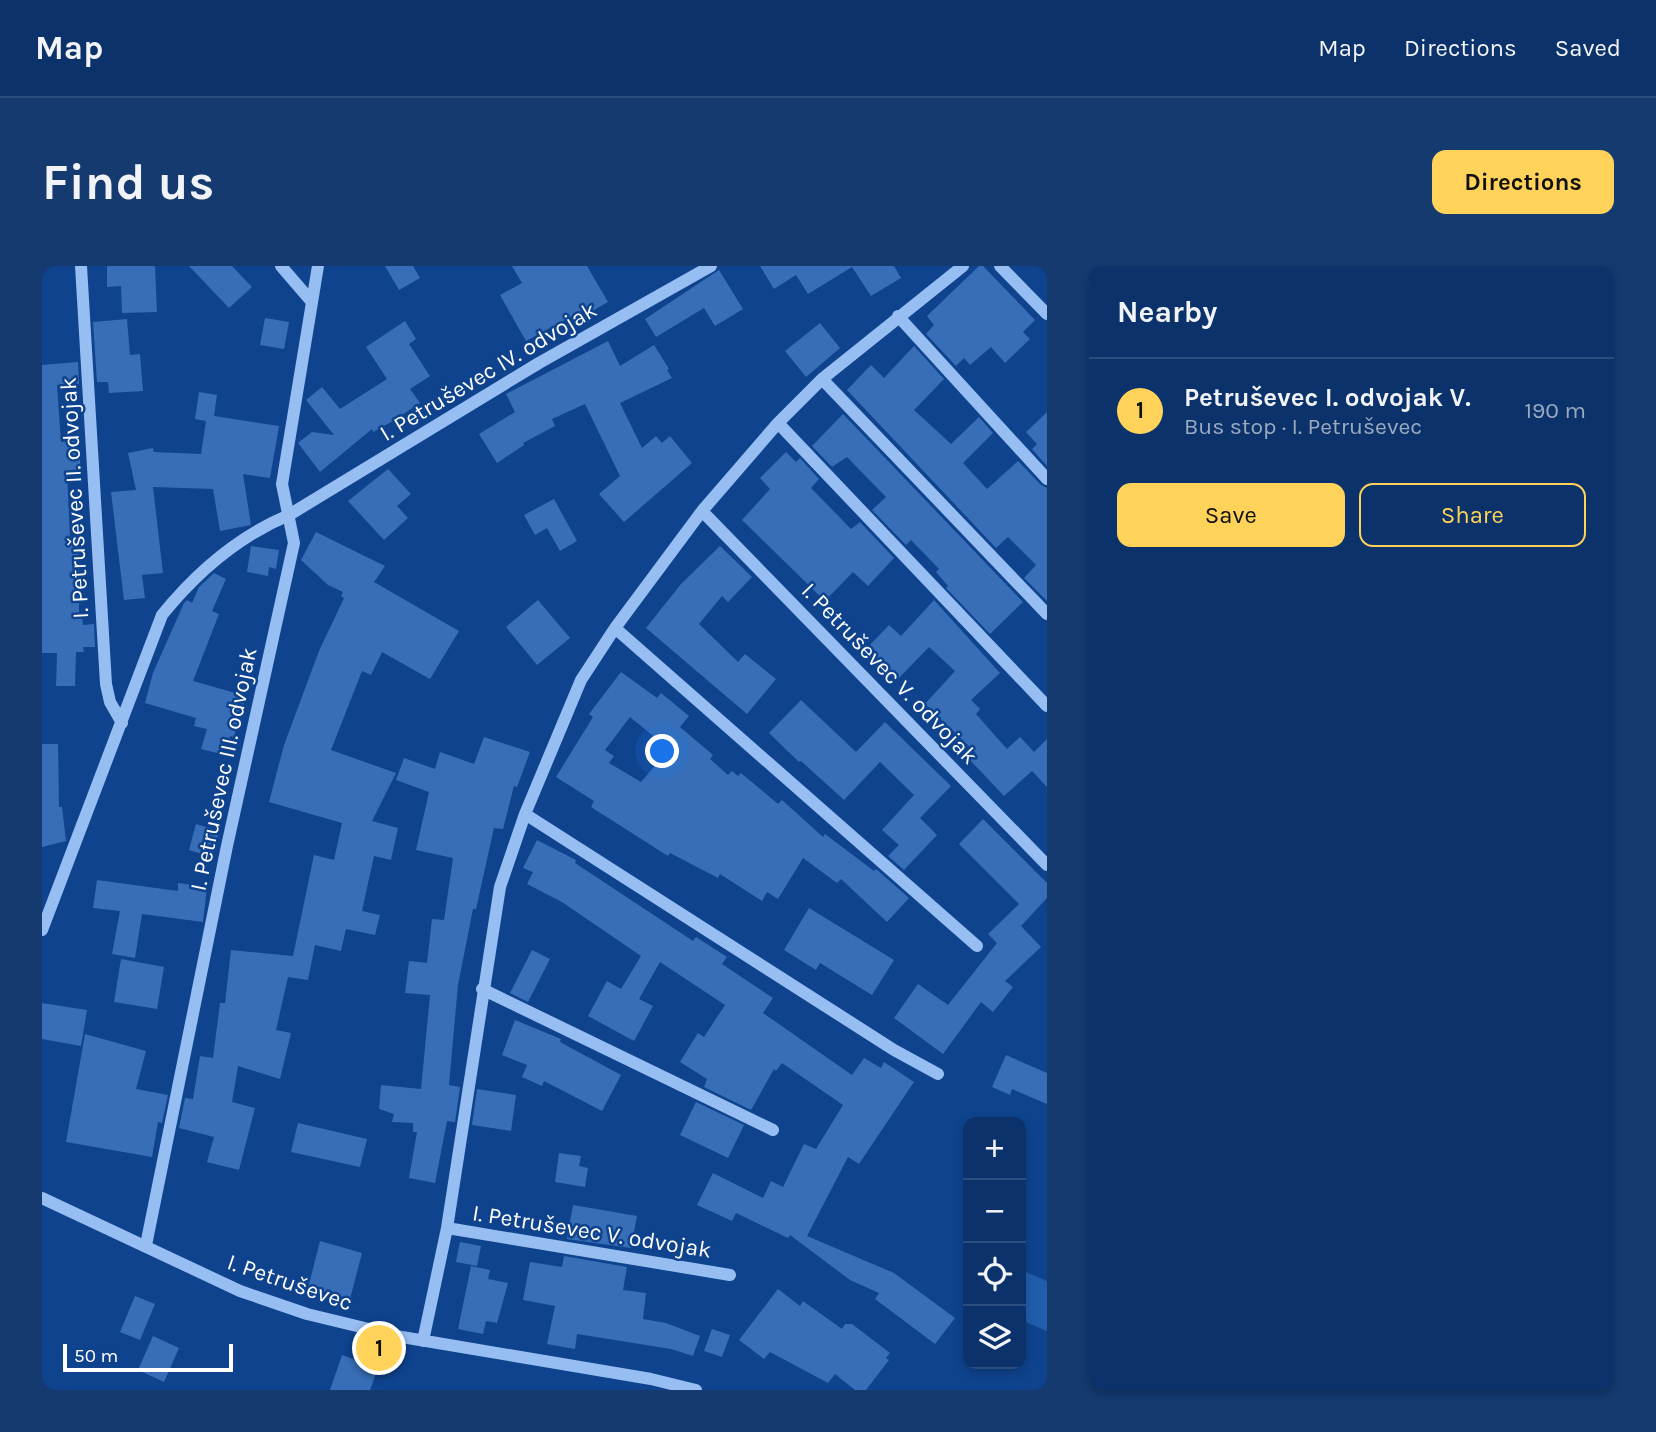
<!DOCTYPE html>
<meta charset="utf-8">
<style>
:root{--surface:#0b326a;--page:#143a70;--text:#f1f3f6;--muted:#9aaac1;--line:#2b4d7e;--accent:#ffd359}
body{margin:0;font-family:Karla,sans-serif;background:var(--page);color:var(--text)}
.controls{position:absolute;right:21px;bottom:21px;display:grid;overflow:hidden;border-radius:14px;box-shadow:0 4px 10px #0003}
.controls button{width:63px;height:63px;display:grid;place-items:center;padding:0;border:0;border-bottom:2px solid var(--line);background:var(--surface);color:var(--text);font:35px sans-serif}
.scale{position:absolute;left:21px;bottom:18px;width:170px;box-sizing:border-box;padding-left:7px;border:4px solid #fff;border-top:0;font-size:19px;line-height:24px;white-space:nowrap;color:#fff;-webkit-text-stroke:5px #0f438e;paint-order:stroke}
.you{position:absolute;left:621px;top:486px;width:24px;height:24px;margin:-18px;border:5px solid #fff;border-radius:50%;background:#1a73e8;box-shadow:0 0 0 10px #1a73e833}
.badge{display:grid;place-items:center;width:46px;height:46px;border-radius:50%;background:var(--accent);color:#111;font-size:23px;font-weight:700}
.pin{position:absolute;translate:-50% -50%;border:4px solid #fff;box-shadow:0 2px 7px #0006}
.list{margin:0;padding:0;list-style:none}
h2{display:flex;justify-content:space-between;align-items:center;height:91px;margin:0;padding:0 28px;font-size:30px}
h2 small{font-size:23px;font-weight:400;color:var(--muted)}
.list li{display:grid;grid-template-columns:46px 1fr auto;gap:21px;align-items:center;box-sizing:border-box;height:105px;padding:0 28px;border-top:2px solid var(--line)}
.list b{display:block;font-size:26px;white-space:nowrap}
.list p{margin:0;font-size:23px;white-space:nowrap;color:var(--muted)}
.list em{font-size:23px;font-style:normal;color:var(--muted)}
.actions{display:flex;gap:14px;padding:21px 28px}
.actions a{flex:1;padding:16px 0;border:2px solid var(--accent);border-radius:14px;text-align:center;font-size:24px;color:var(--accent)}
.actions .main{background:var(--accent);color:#111}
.icon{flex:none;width:38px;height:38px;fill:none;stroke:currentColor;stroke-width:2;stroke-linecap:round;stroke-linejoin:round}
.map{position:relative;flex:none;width:1005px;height:1124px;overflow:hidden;border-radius:14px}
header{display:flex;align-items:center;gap:42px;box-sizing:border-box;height:98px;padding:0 35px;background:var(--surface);border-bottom:2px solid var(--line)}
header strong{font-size:33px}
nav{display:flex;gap:38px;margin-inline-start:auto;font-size:24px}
.intro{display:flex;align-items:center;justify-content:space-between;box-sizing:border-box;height:168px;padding:0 42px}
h1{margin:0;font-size:49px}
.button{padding:18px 32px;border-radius:14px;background:var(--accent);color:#111;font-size:24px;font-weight:700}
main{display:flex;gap:42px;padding:0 42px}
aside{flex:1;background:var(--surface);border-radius:14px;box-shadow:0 4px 10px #0003}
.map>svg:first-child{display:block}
.green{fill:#215dad}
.building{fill:#376eb7;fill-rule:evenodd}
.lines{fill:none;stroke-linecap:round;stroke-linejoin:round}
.minor{stroke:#97bef3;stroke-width:12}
.labels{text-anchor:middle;stroke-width:5;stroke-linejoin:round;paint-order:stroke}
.street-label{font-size:23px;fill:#fff;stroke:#0f438e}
</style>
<header>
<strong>Map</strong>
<nav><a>Map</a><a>Directions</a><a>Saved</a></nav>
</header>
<div class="intro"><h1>Find us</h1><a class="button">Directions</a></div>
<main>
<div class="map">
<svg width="1005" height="1124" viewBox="0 0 1005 1124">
<rect width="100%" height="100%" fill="#0f438e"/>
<path class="green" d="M979 1004 1005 1015V1065L979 1054Z"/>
<path class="building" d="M65 0H113L115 46 80 47 79 20 65 21Z
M147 0H190L210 21 187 42Z
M343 0H371L378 12 357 24Z
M470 0H545L566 36 536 53 534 48 484 75 458 29 480 17Z
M718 0H852L859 12 829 30 810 1 766 28 754 9 732 23Z
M937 0H941L993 54 981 66 988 73 963 97 949 81 928 99 922 92 914 100 884 68 892 59 885 50Z
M677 4 701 43 673 60 662 42 614 71 603 53Z
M223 52 247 56 242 83 218 79Z
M85 53 88 89 98 88 101 125 67 127 66 116H55L51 56Z
M363 55 374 73 367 78 388 110 368 123 378 137 351 155 331 166 330 163 278 206 256 177 270 166 292 169 264 134 280 121 298 143 345 113 324 81Z
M778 57 798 82 764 111 743 85Z
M566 75 578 100 612 79 627 103 625 104 630 112 578 137 600 182 614 170 620 177 628 170 650 197 582 256 557 228 578 210 543 138 510 153 513 160 481 177 482 179 455 197 437 168 473 146 464 128Z
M872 80 902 113 872 144 909 178 937 151 951 167 921 197 945 223 976 195 999 219 1005 222V335L982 312 994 299 966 271 954 282 805 124 829 99 842 112Z
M36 96 37 118 15 119 19 176 36 174 39 205 25 206 28 271 37 270V350H40L41 359 52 358 53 381H41L42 386H34L33 420H14L15 387H0V99Z
M157 126 175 129 172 150 237 160 228 212 201 208 209 259 178 265 171 223 111 221 121 307 100 309 103 332 82 334 69 226 94 224 86 187 111 182 112 186 159 188 164 155 153 153Z
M1005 146V200L990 183 995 178 984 166Z
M801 148 981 336 948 368 904 322 906 320 894 306 897 303 869 274 864 279 830 244 844 231 805 191 790 201 770 180Z
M744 186 754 196 758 192 777 213 769 222 809 263 818 256 852 292 826 320 811 306 783 335 700 254 728 223 718 212Z
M346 203 369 228 355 240 366 252 342 274 306 235Z
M512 233 535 275 518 285 505 262 493 269 482 249Z
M274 266 343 300 332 316 417 365 388 413 340 386 329 409 320 405 289 484 354 507 330 555 356 562 349 594 332 590 320 645 338 649 333 669 304 663 299 685 273 679 266 714 246 711 234 764 249 767 238 813 196 800 190 836 213 842 197 904 165 896 172 871 137 862 143 832 151 833 158 790 171 792 178 737H183L189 684 251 690 272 589 292 594 300 557 227 536 242 479 277 385 302 332 299 330 301 326 286 319 259 294Z
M209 280 237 284 234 303 227 301 226 310 205 306Z
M678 280 710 311 686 336 680 330 657 358 696 396 703 388 734 413 705 448 604 362 639 318Z
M172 307 184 313 170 345 177 348 151 415 204 430 192 471 188 470 183 489 159 483 165 463 152 460 154 452 103 437 111 407 142 337 145 334 150 337 157 321Z
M496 334 528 372 495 399 464 361Z
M892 334 958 407 929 434 938 443 934 448 965 483 978 471 992 486 1005 473V521L990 505 962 530 927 493 934 487 883 438 913 405 887 381 855 414 823 384 847 359 859 370Z
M579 406 615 432 619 427 647 450 638 461 671 489 668 493 686 509 690 505 696 510 699 507 736 538 740 534 781 571 783 568 832 605 834 603 867 632 845 656 799 613 795 617 761 592 736 633 725 626 720 635 678 608 676 612 628 587 626 590 549 541 552 535 514 511 551 451 547 448ZM588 451 627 483 599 516 567 497 572 490 563 484Z
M759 434 814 486 843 456 909 520 878 552 895 569 862 604 846 590 857 579 840 564 872 529 838 496 802 534 759 495 757 496 727 467Z
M442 471 488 486 475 521 472 520 461 563 452 562 434 643H431L416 719 407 819 418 821 413 856 405 855 393 917 367 912 375 866H371V857L350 856 352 848 337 843 339 819 379 823 388 729 363 727 367 695 385 697 390 653 402 654 411 592 374 584 387 526 354 514 362 492 393 503 398 486 432 498Z
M0 478H16L17 541H20L24 575 0 581Z
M941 553 1005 617V632L979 660 999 681 963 715 971 721 951 746 939 736 901 788 852 752 876 718 906 739 955 677 946 668 977 638 917 578Z
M154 558 177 565 170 591 147 584Z
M495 574 534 594 533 597 651 675 654 671 685 691 680 698 731 732 721 747 810 809 822 792 839 802 842 796 872 816 817 898 806 891 765 970 852 1007 913 1052 893 1078 833 1033 837 1027 808 1014 748 969 746 972 694 947 690 955 655 939 671 907 721 932 729 915 741 921 762 878 774 883 801 839 740 797 734 805 732 803 709 844 662 821 665 813 638 796 656 767 662 771 683 739 618 696 597 733 611 740 592 775 546 750 565 715 579 723 599 690 520 636 485 618 491 606 481 602Z
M55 614 136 625V617L165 621 161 656 100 648 93 692 70 688 78 645 51 642Z
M767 642 852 694 830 729 778 697 774 704 742 684Z
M490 684 508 693 486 736 468 727Z
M79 693 122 701 115 743 72 736Z
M0 737 45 744 39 780 0 773Z
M473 754 519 773 518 776 579 809 560 845 502 815 500 820 480 811 485 799 460 789Z
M43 768 104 785 94 823 126 829 120 857 116 856 110 891 24 876Z
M964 789 1005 807V838L970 823 968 829 950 821Z
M435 823 474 829 469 865 430 859Z
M654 836 702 859 686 892 638 869Z
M256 857 325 873 318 901 249 886Z
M517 887 539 890 537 900 546 902 543 921 513 916Z
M531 939 595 950 589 982 525 973Z
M278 975 320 987 308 1033 266 1022Z
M418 976 439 980 435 1000 414 996Z
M522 990 585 1001 581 1024 604 1027 601 1053 624 1057 658 1070 651 1090 629 1083 535 1068 533 1083 505 1078 513 1040 481 1034 488 996 520 1001Z
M429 1000 448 1004 446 1013 466 1017 455 1057 444 1055 441 1068 416 1063Z
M736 1023 758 1040 761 1035 800 1063 803 1058H810L848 1087 844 1092 847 1094 824 1124H813L793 1108 786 1117 728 1086 722 1093 697 1074Z
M93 1030 113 1038 98 1074 78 1066Z
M670 1063 688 1069 680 1091 662 1085Z
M111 1070 137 1082 122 1116 96 1104Z
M300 1089 336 1102 328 1124H288Z"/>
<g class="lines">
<path class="minor" d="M39 0 64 418 68 436 80 457
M239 0 270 36
M958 0 1005 48
M856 50 1005 213
M780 113 1005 348
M736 157 1005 440
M660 245 1005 599
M573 362 935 680
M483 548 852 784 896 808
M0 664 120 349C154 307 197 270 247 249L497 97 669 0
M440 723 731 864
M0 932 198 1025 265 1048 360 1071 609 1113 654 1124
M405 962 688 1009
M104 979 185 580 252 277 240 218 276 0
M381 1075 405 962 458 621 483 548 539 414 573 362 660 245 736 157 780 113 921 0"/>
</g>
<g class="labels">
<g class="street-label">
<text transform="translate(446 105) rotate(-31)" y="8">I. Petruševec IV. odvojak</text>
<text transform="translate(32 232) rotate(-93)" y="8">I. Petruševec II. odvojak</text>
<text transform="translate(848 407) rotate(46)" y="8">I. Petruševec V. odvojak</text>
<text transform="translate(181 503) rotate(-78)" y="8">I. Petruševec III. odvojak</text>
<text transform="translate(550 965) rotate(9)" y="8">I. Petruševec V. odvojak</text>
<text transform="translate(248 1016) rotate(19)" y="8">I. Petruševec</text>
</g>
</g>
</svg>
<div class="controls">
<button>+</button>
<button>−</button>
<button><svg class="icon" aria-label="locate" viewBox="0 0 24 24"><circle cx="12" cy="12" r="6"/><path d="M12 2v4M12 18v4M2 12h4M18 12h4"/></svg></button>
<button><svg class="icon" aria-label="layers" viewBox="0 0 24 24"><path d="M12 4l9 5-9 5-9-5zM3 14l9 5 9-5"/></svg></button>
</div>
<div class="scale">50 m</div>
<div class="you"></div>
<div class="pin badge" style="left:337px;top:1082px">1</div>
</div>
<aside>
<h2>Nearby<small></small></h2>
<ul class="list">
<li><span class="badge">1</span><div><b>Petruševec I. odvojak V.</b><p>Bus stop · I. Petruševec</p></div><em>190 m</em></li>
</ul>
<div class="actions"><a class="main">Save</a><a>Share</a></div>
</aside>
</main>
